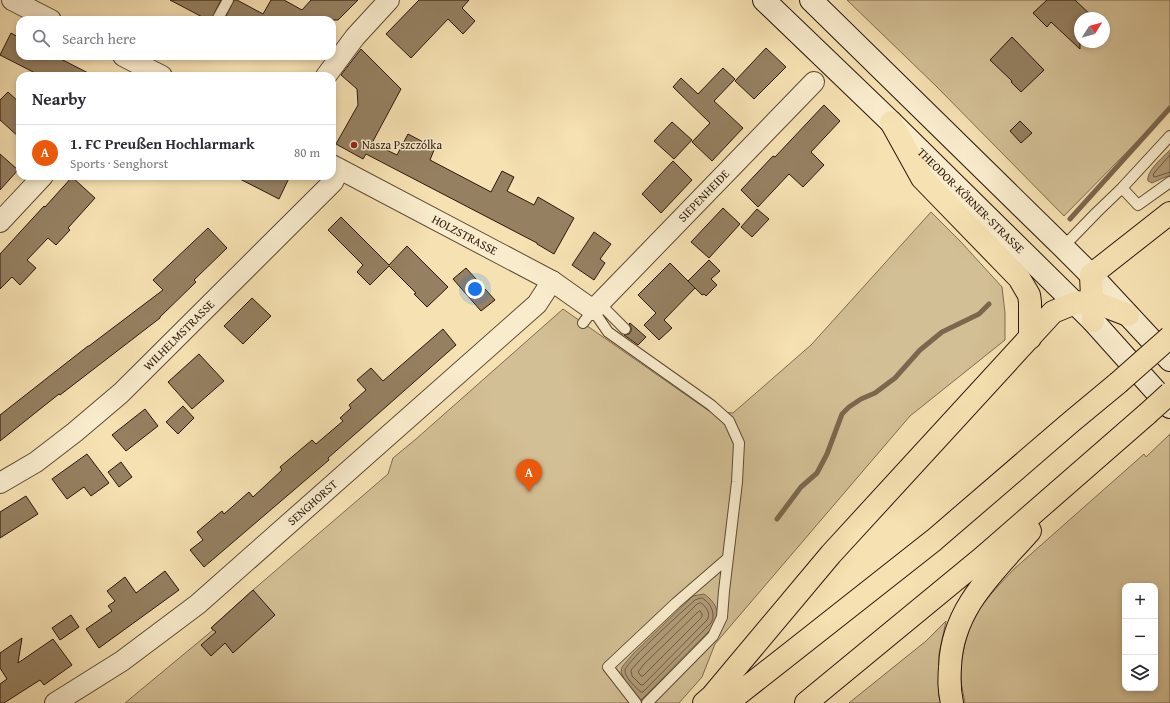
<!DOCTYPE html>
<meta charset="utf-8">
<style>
:root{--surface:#fff;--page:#f2f2f3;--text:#2b2b33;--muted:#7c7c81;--line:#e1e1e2;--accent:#ea580c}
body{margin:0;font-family:"Gentium Book Plus",serif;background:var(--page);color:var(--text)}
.controls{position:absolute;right:12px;bottom:12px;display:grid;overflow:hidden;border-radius:8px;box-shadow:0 2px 6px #0003}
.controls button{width:36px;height:36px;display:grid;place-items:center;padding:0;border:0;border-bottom:1px solid var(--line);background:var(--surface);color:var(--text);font:20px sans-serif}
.compass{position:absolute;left:1074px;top:12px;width:36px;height:36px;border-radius:50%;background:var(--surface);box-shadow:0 2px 6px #0003;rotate:53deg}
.you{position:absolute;left:475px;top:289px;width:14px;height:14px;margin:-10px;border:3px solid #fff;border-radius:50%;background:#1a73e8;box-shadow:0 0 0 6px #1a73e833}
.badge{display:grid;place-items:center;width:26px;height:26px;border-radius:50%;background:var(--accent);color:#fff;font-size:13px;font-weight:700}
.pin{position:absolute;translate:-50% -33px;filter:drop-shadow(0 1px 2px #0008)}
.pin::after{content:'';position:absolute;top:21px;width:14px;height:12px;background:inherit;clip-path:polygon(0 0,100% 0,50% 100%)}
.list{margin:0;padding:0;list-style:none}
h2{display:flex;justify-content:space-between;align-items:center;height:52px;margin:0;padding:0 16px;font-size:17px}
h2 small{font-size:13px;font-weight:400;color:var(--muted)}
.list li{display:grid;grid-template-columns:26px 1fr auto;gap:12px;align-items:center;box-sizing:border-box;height:56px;padding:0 16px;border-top:1px solid var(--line)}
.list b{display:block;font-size:15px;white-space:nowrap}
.list p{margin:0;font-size:13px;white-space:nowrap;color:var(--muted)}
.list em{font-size:13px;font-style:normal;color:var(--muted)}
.icon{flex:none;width:22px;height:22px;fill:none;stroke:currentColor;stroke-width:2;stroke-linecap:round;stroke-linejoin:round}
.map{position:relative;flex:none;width:1170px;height:703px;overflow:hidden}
.search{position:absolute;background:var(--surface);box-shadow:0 2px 6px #0003;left:16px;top:16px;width:320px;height:44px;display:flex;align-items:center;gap:10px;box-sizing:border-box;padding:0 14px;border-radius:12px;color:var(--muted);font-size:15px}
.panel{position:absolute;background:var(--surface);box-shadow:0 2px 6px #0003;left:16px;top:72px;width:320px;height:108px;border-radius:12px}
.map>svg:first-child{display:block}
.green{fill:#d3bf95;stroke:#7f6b50;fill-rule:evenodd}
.water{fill:#b19c79;stroke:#7b674d}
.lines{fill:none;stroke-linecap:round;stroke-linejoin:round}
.shore{stroke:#6e5a42;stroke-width:1}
.stream{stroke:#7b674d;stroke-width:5}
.building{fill:#958061;stroke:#2b170a}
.lane-casing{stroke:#5e4a34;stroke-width:12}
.street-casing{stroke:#5e4a34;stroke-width:22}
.secondary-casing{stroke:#2b170a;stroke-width:24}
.highway-casing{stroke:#2b170a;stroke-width:24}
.lane{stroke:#f9eccd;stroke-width:10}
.street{stroke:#f9eccd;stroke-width:20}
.secondary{stroke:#f9eccd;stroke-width:22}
.highway{stroke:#f6e1b2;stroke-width:22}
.highway-bridge-casing{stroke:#2b170a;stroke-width:24;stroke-linecap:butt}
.highway-bridge{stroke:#f6e1b2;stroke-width:22}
.poi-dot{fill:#8f2418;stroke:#f9eccd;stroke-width:1.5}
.labels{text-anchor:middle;stroke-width:3;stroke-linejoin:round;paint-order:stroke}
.poi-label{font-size:12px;fill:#2b170a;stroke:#f9eccd;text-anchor:start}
.street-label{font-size:12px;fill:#2b170a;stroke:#f9eccd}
</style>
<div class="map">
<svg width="1170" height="703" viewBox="0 0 1170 703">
<rect width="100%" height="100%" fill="#f6e1b2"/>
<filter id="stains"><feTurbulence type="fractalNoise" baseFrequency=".005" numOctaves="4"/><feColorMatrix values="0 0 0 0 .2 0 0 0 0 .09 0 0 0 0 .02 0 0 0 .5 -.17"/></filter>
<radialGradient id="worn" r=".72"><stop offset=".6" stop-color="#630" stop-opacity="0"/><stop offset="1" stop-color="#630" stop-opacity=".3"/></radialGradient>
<path class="green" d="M847 0H1170V108L1064 216 936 86ZM1080 18H1104V42H1080Z
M931 212 961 242 1002 287 1005 313V340L910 416 715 644 702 677 679 703H125L213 630 211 628 253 590 388 474 393 458 416 439 563 309 709 411 733 413 811 345Z
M1170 434V703H965C964 696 962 689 961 682 960 658 966 631 978 611 988 596 1002 582 1014 569L1144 454 1146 457ZM1125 586H1155V688H1125Z
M946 621 939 654V697L941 703H849L926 641Z"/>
<path class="water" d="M1170 150V175L1152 183 1148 181C1146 171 1163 157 1170 150Z
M704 594C710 598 719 607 717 616 717 619 715 622 714 626L641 700 625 681 621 672 622 667 633 654 693 596Z"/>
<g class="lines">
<path class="shore" d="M1170 155 1154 173 1153 176 1155 177 1170 172
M702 598C711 603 716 614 711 623L643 692H641C636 688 624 677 625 670 628 660 684 610 695 600Z
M701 603C707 607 711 614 707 620L643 685H641L632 676 631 670 640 660 697 604Z
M700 611 702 614V617L643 676H641L638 672 644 664 698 612Z"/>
<path class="stream" d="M1070 219 1170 108
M777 519 801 487 817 473 827 454 842 414 849 407 861 399 875 393 895 378 920 350 942 332 979 314 989 304"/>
</g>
<path class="building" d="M170 0H221L211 20H208Z
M234 0H237L263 14 271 0H284L302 10 311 0H358L338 20H224Z
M419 0H469L462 8 475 21 463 34 448 19 411 58 386 34Z
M1047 0H1075L1094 18H1080V49L1051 22 1047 27 1033 13Z
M11 33 20 38V56H55L94 76H41L0 55Z
M1012 37 1044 70 1021 92 1011 82 1012 81 990 60Z
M766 48 786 67 754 99 735 81Z
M361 49 401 89 372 143 397 155 408 134 427 144 426 146 434 150 430 160 491 192 502 171 514 177 507 191 534 205 538 197 574 218 554 254 537 244V243L366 154 363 159 336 144 358 105 357 89 341 75Z
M723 68 735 79 714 101 743 128 712 161 692 142 710 123 673 87 681 78 698 94Z
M8 92 20 103V138L0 120V100Z
M824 105 840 121 811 152 824 165 803 187 789 174 758 207 741 190 773 156 775 157Z
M1020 121 1032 133 1021 143 1010 131Z
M672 122 692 140 674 159 654 141Z
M0 154 18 170 0 190Z
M673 161 692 180 661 213 642 194Z
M234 176H290L279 199Z
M72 177 95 198 68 228 70 230 56 245 48 238 27 260 36 268 20 285 12 277 0 289V254L44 206 45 207Z
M723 208 740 224 709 258 691 242Z
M757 209 769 219 752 237 741 227Z
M341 217 389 265 407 246 448 287 427 307 414 294 416 293 389 266 370 285 357 272 363 265 328 230Z
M208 228 227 248 194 280 196 282 160 317V318L60 395 59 394 0 441V415L88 346H89L163 290 153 280Z
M594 232 611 244 600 259 605 263 594 280 572 265Z
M709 260 720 271 711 279 717 285 706 296 704 294 702 295 688 281Z
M670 263 695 288 664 320 672 328 659 340 644 325 656 313 638 295Z
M466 268 495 300 481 311 453 279Z
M252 298 271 316 243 344 224 326Z
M630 323 646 337 638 345 624 335 629 334 631 331V327L629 324Z
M443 329 456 345 328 458 329 460 204 567 190 550 203 540 197 532 222 511 224 514 249 492 253 497 282 470 280 467 312 440 316 444 343 421 340 418 351 408 349 405 366 390 357 380 371 368 383 381Z
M199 354 224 381 192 409 168 382Z
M183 406 194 418 178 434 166 422Z
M145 409 158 426 126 451 112 435Z
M87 454 109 483 91 496 84 487 67 499 52 479Z
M121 462 132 477 119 487 108 472Z
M26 496 38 514 0 538V512Z
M165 571 179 590 99 648 86 629 112 611 108 606 115 601 107 591 125 577 136 593Z
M253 590 275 615 233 653 225 643 211 656 201 645 216 632 211 628Z
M71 615 79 627 60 640 52 628Z
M22 638 18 663 53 639 72 665 44 685 40 680 4 703H0V684L7 679 0 668V653Z"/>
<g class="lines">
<g class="lane-casing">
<path id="lane" d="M217 20 228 0
M1122 188 1138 205 1170 182
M1063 247 1097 212 1122 188 1170 136
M600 304 625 329
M583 323 593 310 608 332 711 405 729 421 739 443 737 482 724 591 722 617 713 636 647 703
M636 703 608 667 676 603 728 558"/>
</g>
<g class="street-casing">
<g id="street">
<path d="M12 0 51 20"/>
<path d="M123 56 162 76"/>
<path d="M326 76 355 37 389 0"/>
<path id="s1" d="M332 165 552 281 593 310 814 82"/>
<path d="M0 222 43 176"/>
<path id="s2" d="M0 483 36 462 75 432 121 393 333 182 339 169"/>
<path id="s3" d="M55 703 122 661 198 604 537 304 552 281"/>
</g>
</g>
<g class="secondary-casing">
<g id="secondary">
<path id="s4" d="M764 0 891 122 1093 321 1170 407"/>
<path d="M811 0 1063 247 1091 275 1170 360"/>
</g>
</g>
<g class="highway-casing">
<path id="highway" d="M891 122 922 178 1019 278 1029 295 1030 302V338
M1093 321 1091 275 1170 213
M704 703 712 696 831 554 1053 312 1075 303 1092 301 1128 315
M727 703 934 540 1071 422 1118 383
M806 703 982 558 1147 414
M952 703C949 689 949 681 950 667 952 608 994 572 1030 531"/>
</g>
<use href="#lane" class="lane"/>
<use href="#street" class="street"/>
<use href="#secondary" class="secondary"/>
<use href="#highway" class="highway"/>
<g class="highway-bridge-casing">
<path id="highway-bridge" d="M1118 383 1170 337
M1147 414 1170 393"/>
</g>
<use href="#highway-bridge" class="highway-bridge"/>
</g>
<circle class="poi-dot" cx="354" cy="145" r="4"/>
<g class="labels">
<g class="poi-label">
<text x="362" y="149">Nasza Pszczólka</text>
</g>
<g class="street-label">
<text dy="4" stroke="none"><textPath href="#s1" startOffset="458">SIEPENHEIDE</textPath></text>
<text dy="4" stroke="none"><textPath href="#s4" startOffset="288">THEODOR-KÖRNER-STRASSE</textPath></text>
<text dy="4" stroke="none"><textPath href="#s1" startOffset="150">HOLZSTRASSE</textPath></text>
<text dy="4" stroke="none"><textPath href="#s2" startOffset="233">WILHELMSTRASSE</textPath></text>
<text dy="4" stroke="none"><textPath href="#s3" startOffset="327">SENGHORST</textPath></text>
</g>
</g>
<rect width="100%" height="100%" filter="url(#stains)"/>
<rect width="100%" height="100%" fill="url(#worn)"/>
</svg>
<div class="controls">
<button>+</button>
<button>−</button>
<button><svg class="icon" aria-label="layers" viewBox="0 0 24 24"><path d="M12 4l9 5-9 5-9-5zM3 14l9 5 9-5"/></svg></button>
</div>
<svg class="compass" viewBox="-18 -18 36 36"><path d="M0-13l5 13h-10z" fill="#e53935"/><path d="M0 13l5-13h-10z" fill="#7c7c81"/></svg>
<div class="you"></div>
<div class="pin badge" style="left:529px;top:492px">A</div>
<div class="search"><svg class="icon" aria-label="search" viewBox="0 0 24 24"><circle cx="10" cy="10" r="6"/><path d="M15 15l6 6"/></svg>Search here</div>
<section class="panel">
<h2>Nearby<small></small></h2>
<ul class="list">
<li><span class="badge">A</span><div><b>1. FC Preußen Hochlarmark</b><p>Sports · Senghorst</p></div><em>80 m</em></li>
</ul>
</section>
</div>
